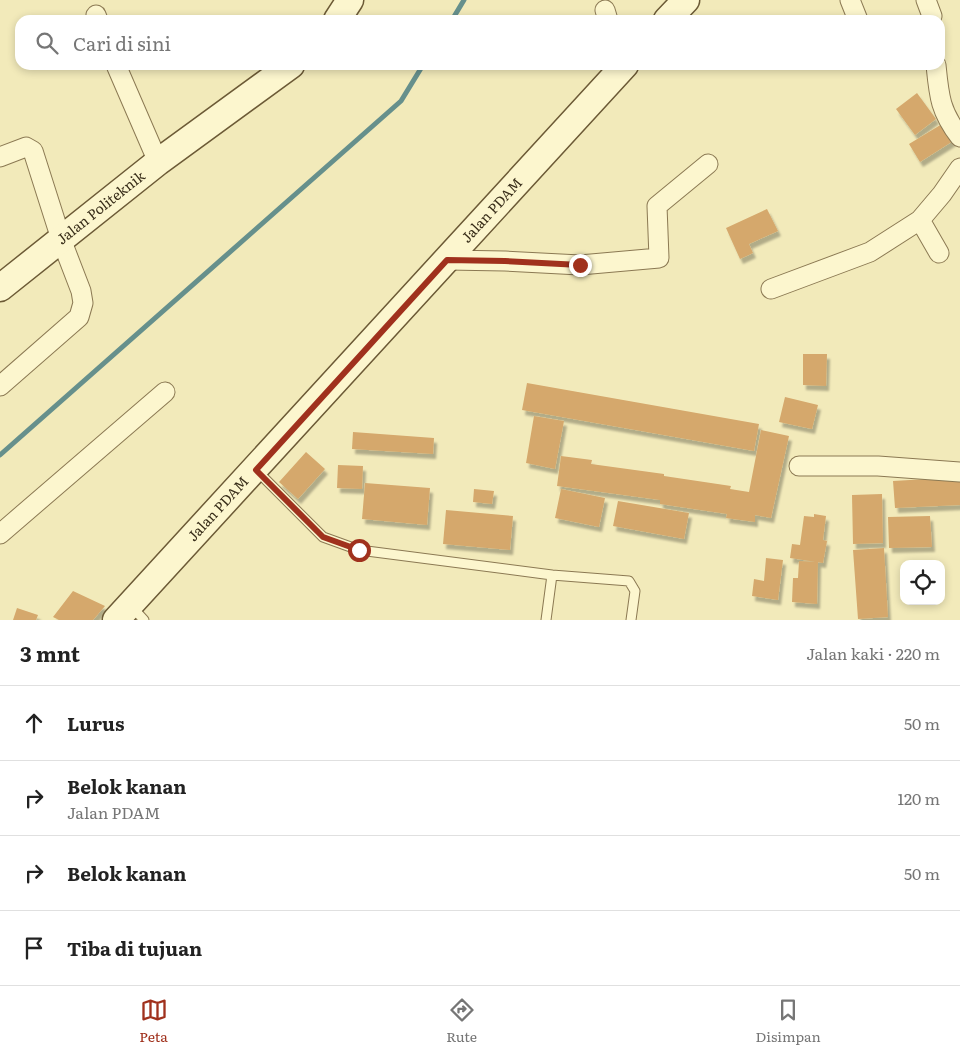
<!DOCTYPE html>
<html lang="id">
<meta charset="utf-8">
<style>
:root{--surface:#fff;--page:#f2f2f2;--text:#222;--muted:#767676;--line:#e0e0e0;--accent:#a0311d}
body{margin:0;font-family:Literata,serif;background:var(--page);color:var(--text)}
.controls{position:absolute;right:15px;bottom:15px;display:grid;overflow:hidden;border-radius:10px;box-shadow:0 2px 8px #0003}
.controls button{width:45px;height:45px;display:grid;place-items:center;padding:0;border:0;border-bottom:1px solid var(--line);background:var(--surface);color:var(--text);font:25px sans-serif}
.stop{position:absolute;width:15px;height:15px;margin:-11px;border:4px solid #a0311d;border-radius:50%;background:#fff}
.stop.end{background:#a0311d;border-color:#fff;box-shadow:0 1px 5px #0008}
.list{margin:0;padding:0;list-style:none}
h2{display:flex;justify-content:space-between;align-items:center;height:65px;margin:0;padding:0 20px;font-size:21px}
h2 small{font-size:16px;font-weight:400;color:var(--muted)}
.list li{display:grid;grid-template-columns:32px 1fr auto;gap:15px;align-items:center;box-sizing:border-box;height:75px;padding:0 20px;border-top:1px solid var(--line)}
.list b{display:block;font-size:19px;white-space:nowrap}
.list p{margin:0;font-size:16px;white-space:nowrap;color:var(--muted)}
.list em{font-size:16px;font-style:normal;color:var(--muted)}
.icon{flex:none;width:28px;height:28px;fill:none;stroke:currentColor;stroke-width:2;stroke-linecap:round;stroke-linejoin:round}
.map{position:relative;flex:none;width:960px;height:620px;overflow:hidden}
.search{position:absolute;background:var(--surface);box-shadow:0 2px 8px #0003;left:15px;right:15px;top:15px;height:55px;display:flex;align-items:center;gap:12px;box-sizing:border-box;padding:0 18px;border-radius:15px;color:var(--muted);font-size:19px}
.sheet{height:365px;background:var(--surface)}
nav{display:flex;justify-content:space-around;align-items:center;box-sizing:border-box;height:70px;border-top:1px solid var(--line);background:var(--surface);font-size:14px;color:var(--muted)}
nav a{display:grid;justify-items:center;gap:2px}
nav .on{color:var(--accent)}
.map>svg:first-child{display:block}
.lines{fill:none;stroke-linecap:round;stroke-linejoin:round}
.stream{stroke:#66908c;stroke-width:5}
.building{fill:#d5a86c;filter:url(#shadow)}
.lane-casing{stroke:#8b7953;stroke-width:11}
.street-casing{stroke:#8b7953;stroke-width:21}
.secondary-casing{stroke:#6c5a36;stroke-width:29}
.lane{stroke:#fcf6ce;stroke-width:9}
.street{stroke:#fcf6ce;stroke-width:19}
.secondary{stroke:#fcf6ce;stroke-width:26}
.route{stroke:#a0311d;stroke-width:6}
.labels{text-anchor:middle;stroke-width:4;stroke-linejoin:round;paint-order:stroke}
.street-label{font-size:14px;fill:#382d19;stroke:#f9f3ca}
</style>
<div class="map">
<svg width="960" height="620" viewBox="0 0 960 620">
<defs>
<filter id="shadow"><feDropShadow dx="3" dy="5" stdDeviation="1" flood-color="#0004"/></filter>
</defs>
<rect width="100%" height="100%" fill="#f2eaba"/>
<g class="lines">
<path class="stream" d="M452 20 464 0
M0 455 401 101 423 65"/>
</g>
<path class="building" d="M917 93 936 119 915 135 896 109Z
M942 124 953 141 920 162 909 144Z
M767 209 778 231 749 244 753 253 740 259 726 228Z
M803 354H827L826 386 803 385Z
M527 383 759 424 754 451 522 410Z
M785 397 818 405 812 429 779 422Z
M534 416 564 421 555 469 526 463Z
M761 430 789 436 771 518 755 515V522L726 518 727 514 660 504V500L557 486 561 456 592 460 591 464 664 474V476L731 486 730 489 749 492Z
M353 432 434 438 433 454 352 449Z
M306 452 325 469 298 499 279 482Z
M338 465 363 466 362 489 337 488Z
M960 477V505L895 508 893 481Z
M365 483 430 488 427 525 362 519Z
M474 489 494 491 492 504 473 502Z
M561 489 605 498 599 527 555 518Z
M882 494 883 543 853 544 852 495Z
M618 501 689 513 684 539 613 526Z
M446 510 513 516 510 550 443 544Z
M814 514 826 516 823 540 827 541 823 563 790 558 792 544 800 545 804 516 814 517Z
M930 516 932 547 889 548 888 517Z
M884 548 888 617 858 619 853 550Z
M766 558 783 560 778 600 752 596 754 579 764 581Z
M799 561 818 562 817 604 792 602 793 578H798Z
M73 591 105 606 93 620H59L53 617Z
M17 608 38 615 36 620H13Z"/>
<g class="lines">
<g class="lane-casing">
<path id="lane" d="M256 470 323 537 359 550 552 575
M132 607 144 620
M546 620 552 575 629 581 635 591 631 620"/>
</g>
<g class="street-casing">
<path id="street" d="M850 0 858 20
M926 0 932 16
M605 10 608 20
M96 15 98 20
M116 65 158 162
M936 65C939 96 940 111 960 137
M0 157 26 147 33 151 61 239 81 291 83 303 79 317 0 386
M920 220 939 253
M447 260 505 261 580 265 659 258 657 206 708 164
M771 289 870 252 920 220 942 194 960 168
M799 466H878L960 472
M0 534 165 392"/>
</g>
<g class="secondary-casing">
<g id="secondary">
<path d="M337 20 350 0"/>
<path d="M667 20 686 0"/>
<path id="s1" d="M0 288 158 162 291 65"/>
<path id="s2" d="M116 620 625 65"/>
</g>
</g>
<use href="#lane" class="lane"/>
<use href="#street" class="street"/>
<use href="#secondary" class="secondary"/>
</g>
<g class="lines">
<path class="route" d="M359 550 323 537 256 470 447 260 505 261 580 265"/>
</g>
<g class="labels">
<g class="street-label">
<text dy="5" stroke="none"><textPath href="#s1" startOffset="129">Jalan Politeknik</textPath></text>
<text dy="5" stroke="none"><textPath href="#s2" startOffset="556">Jalan PDAM</textPath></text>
<text dy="5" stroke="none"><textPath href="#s2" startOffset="151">Jalan PDAM</textPath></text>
</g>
</g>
</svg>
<div class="controls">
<button><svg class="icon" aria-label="locate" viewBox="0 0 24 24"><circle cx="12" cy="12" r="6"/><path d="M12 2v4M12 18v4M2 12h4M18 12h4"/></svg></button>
</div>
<div class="stop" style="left:359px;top:550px"></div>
<div class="stop end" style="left:580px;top:265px"></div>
<div class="search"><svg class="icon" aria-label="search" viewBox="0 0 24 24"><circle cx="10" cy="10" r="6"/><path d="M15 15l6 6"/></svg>Cari di sini</div>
</div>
<section class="sheet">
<h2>3 mnt<small>Jalan kaki · 220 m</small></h2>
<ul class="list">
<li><svg class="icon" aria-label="ahead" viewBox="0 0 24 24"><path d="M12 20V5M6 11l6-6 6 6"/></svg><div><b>Lurus</b></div><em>50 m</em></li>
<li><svg class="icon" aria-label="right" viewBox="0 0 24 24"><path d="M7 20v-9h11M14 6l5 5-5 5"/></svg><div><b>Belok kanan</b><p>Jalan PDAM</p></div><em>120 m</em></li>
<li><svg class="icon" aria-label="right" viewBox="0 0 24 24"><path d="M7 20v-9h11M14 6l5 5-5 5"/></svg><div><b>Belok kanan</b></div><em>50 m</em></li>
<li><svg class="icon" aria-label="arrive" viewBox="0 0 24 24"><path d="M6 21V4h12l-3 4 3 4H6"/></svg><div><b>Tiba di tujuan</b></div></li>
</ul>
</section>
<nav>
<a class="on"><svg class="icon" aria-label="map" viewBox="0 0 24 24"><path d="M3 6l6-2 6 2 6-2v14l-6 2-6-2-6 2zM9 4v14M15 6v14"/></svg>Peta</a>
<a><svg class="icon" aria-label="directions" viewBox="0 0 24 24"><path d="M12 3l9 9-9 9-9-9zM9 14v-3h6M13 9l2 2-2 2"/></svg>Rute</a>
<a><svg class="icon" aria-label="saved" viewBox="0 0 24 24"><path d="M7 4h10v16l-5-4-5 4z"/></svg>Disimpan</a>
</nav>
